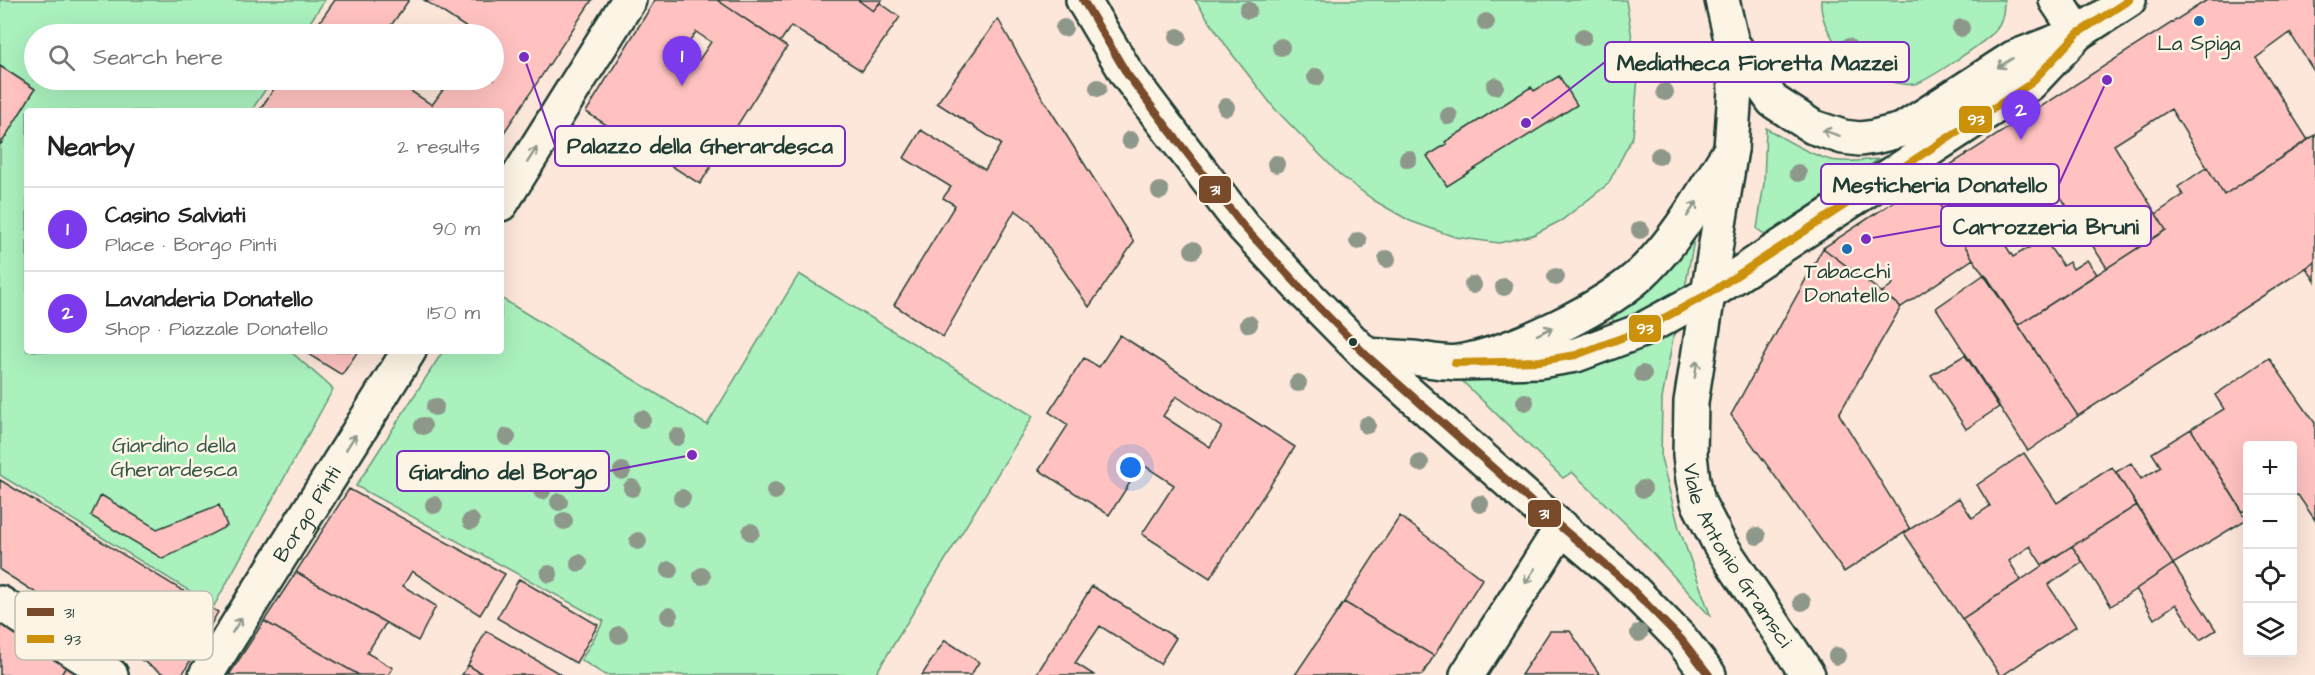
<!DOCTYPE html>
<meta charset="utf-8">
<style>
:root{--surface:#fff;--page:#f6f6f6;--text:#222;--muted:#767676;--line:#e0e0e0;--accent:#7c3aed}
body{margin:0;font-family:"Architects Daughter",sans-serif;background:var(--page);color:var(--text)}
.controls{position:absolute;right:18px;bottom:18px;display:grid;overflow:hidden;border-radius:6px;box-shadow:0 6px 24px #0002}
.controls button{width:54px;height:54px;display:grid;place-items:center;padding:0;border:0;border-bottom:2px solid var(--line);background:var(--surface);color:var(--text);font:30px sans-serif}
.you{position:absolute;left:1131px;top:468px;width:21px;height:21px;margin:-15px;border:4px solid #fff;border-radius:50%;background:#1a73e8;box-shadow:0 0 0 9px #1a73e833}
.badge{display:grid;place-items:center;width:39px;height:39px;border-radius:50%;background:var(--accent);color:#fff;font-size:20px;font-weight:700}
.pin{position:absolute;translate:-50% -50px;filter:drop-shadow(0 2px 3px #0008)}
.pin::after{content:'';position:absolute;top:32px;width:21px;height:18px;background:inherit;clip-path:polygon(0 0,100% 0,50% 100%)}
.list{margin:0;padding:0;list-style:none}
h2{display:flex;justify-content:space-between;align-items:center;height:78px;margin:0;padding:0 24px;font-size:26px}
h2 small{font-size:20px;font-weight:400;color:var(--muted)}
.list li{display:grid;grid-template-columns:39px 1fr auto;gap:18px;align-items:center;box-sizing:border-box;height:84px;padding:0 24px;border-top:2px solid var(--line)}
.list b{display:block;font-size:22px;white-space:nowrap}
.list p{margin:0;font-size:20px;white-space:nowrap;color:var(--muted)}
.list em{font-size:20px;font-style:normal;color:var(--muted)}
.icon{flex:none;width:33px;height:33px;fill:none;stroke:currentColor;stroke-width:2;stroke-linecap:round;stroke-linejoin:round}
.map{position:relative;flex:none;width:2315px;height:675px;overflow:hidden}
.search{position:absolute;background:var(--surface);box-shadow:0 6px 24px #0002;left:24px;top:24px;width:480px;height:66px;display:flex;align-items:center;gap:15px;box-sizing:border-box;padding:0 21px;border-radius:33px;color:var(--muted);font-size:22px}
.panel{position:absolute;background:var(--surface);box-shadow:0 6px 24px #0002;left:24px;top:108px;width:480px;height:246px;border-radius:6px}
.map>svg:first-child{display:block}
.green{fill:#aaf1be;stroke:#649779;stroke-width:1.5}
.building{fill:#ffc2c0;stroke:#1f3d34;stroke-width:1.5;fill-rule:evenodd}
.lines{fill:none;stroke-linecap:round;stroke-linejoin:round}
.minor-casing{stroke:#1f3d34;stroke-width:38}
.major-casing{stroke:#1f3d34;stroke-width:38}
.minor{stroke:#fcf5e5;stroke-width:33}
.major{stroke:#fcf5e5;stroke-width:33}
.bus-1-casing{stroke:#fcf5e5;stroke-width:12}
.bus-2-casing{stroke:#fcf5e5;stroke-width:12}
.bus-1{stroke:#7a4b2a;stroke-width:8}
.bus-2{stroke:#cc910a;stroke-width:8}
.tree{fill:#8e988a}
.oneway{stroke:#8e998c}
.poi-dot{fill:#1f6fb2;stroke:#fcf5e5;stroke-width:2}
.bus-dot{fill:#1f3d34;stroke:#fcf5e5;stroke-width:2}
.labels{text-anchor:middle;stroke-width:5;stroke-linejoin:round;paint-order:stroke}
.poi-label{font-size:21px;fill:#1f3d34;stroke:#fcf5e5}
.park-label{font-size:21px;fill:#345849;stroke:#fcf5e5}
.street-label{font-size:21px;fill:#1f3d34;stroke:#fcf5e5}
.key{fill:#fcf5e5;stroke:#babeb0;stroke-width:1.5}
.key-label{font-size:16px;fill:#1f3d34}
.leader{fill:none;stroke:#7b2cbf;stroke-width:2}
.callout-dot{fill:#7b2cbf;stroke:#fcf5e5;stroke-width:2}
.callout{fill:#fcf5e5;stroke:#7b2cbf;stroke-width:2}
.callout-label{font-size:22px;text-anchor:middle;font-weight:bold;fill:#1f3d34}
.line-badge{stroke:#fcf5e5;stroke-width:2}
.badge-label{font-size:16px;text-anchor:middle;font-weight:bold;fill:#fff}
</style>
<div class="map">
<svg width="2315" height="675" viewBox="0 0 2315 675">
<rect width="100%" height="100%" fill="#fde6da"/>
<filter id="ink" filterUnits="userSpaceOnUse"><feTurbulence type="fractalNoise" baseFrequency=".0167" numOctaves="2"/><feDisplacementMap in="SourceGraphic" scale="12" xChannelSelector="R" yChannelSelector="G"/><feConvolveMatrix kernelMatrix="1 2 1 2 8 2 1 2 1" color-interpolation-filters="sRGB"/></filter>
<g filter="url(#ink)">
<path class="green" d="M0 0H325L302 34H34V80H272L251 111H27V351H290L333 389 214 606 0 475V144L35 89 0 66Z
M1195 0H1626L1638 77 1633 136 1608 184 1562 220 1533 235 1499 243 1455 237 1410 221 1375 201 1340 175 1275 109 1229 50Z
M1821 0H2004C2004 11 2003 22 1996 30 1988 40 1926 82 1915 84 1874 89 1818 42 1821 0Z
M1766 128C1784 139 1811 155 1831 160 1846 163 1864 160 1879 159L1766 235 1757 229 1764 183Z
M1698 219 1685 288 1616 326 1611 316 1642 294Z
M799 274 1033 416 875 675H605L581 660 604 621 356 486 443 351H501V298L707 425Z
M1675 327 1662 399 1661 458 1679 528 1711 617 1625 523 1572 472 1563 478 1460 379Z"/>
<path class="building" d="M335 0H409L385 34H311Z
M424 0H592L501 137V111H259L280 80H394L432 105 450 80H494V34H476Z
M655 0H717L787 47 700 184 586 112ZM696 32 711 42 699 60 684 49Z
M717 0H858L873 11 880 3 900 17 862 71 791 26 780 42Z
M858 0H882L873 11Z
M2207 0H2315V73L2290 33 2256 58 2308 140 2224 195 2171 109 2114 145 2166 230 2107 268 2055 188 1993 226 2013 257 2044 239 2063 266 2069 262 2073 269 2087 260 2097 274 2018 325 1973 259 1925 181Z
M998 19 1042 97 1134 242 1089 307 1030 221 1015 210 943 337 894 305 955 205 943 198 951 187 904 158 921 130 985 170 1001 144 937 103Z
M0 66 35 89 1 144H0Z
M1559 76 1577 105 1447 186 1427 156 1447 144 1445 142 1531 87 1534 91Z
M2315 135V262L2078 416 2018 325 2166 230 2156 214 2183 195 2178 187 2207 167 2224 195Z
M1925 181 1973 259 1901 307 1881 293 1893 284 1886 271 1869 283 1823 248Z
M1823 248 1901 307 1839 414 1910 529 1844 572 1731 415Z
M2315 262V281L2306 268Z
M1985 274 2078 416 2028 451 1936 308Z
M1120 335 1295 447 1210 578 1142 534 1174 485 1142 464 1109 515 1039 470 1068 425 1049 412 1084 358 1099 367ZM1176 396 1222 427 1210 447 1163 416Z
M303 351H358L342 375Z
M1965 355 1999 407 1966 429 1931 375Z
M2269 358 2315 423V520L2298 495 2292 496V446H2248V509L2243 512 2191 429 2224 409 2215 395Z
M2191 429 2247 519 2173 564 2116 472 2131 463 2141 479 2161 467 2152 453Z
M2024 453 2057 503 2112 467 2137 505 2042 565 2030 546 2009 561 2021 580 1962 619 1904 533 1959 498 1972 518 1990 506 1977 485Z
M0 480 218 612 182 675H165L0 570Z
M349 489 505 574 480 615 412 571 403 586 436 606 418 641 296 572Z
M101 495 157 529 219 505 227 526 163 559 91 516Z
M2137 505 2173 564 2111 606 2072 546Z
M1400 516 1482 579 1434 656 1344 602Z
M2072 546 2083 562 2048 585 2076 626 2003 675H2000L1962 619Z
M2173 564 2216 630 2200 640 2176 604 2154 619 2136 589Z
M296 572 386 623 367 653 393 668 388 675H359L264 621Z
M519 579 598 625 576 663 497 618Z
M1092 586 1176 638 1160 664 1100 626 1075 663 1094 675H1036Z
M1344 602 1434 656 1422 675H1295Z
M264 621 359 675H229Z
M0 622 68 663 61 675H0Z
M486 631 562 675H484L468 665Z
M1550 631H1570L1600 675H1521Z
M945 640 979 662 971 675H922Z
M68 663 87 675H61Z
M468 665 484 675H462Z"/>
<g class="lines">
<g class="minor-casing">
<g id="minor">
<path d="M2056 0 2078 33"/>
<path d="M1732 43 1773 101 1813 127 1843 137 1860 139 1874 137 1902 130 2013 58 2071 36"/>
<path d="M501 204 629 0"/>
<path d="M1366 355C1381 356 1396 357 1412 358 1426 359 1442 364 1457 362 1508 356 1612 305 1647 268 1681 234 1705 189 1731 149"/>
<path d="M1455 363 1540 361 1576 355 1640 331 1710 293 2030 84 2078 33 2129 0"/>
<path d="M0 603 111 675"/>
<path id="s1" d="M206 675 409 351"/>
<path d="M1467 675 1562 527"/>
</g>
</g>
<g class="major-casing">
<g id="major">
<path d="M1083 0 1127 74 1167 127 1243 226 1308 296 1366 355 1537 507 1621 578 1681 639 1709 675"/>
<path id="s2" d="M1722 0 1732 43 1735 90 1731 149 1691 402 1690 455 1693 480 1698 502 1719 543 1808 675"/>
</g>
</g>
<use href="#minor" class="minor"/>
<use href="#major" class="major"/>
<g class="bus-1-casing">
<path id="bus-1" d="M1083 0 1127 74 1167 127 1243 226 1308 296 1366 355 1537 507 1621 578 1681 639 1709 675"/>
</g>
<g class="bus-2-casing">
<path id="bus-2" d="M1455 363 1540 361 1576 355 1640 331 1710 293 2030 84 2078 33 2129 0"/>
</g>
<use href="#bus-1" class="bus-1"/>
<use href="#bus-2" class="bus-2"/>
</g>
<g class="tree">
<circle cx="1248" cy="10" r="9"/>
<circle cx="1486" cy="22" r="9"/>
<circle cx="1064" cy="28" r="9"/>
<circle cx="1961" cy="28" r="9"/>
<circle cx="1178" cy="37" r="9"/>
<circle cx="1583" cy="37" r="9"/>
<circle cx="1281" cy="47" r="9"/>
<circle cx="1848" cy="47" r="9"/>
<circle cx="1316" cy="77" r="9"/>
<circle cx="1495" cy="86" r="9"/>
<circle cx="1098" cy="88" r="9"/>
<circle cx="1665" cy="92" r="9"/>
<circle cx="1226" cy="107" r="9"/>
<circle cx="1449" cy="116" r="9"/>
<circle cx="1130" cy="140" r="9"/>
<circle cx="1659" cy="156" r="9"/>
<circle cx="1408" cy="159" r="9"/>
<circle cx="1276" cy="164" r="9"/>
<circle cx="1798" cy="173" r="9"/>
<circle cx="1160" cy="191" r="9"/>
<circle cx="1640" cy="230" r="9"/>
<circle cx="1358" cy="241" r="9"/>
<circle cx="1193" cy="250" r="9"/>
<circle cx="1387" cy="259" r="9"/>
<circle cx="1556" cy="277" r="9"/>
<circle cx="1473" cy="285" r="9"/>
<circle cx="1504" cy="287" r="9"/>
<circle cx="1249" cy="324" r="9"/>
<circle cx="1643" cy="374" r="9"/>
<circle cx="1298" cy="383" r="9"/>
<circle cx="1525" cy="402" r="9"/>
<circle cx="435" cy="407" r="9"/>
<circle cx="642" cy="419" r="9"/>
<circle cx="1367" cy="425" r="9"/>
<circle cx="423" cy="426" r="9"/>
<circle cx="507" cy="437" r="9"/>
<circle cx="677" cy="437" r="9"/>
<circle cx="1420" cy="463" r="9"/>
<circle cx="622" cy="471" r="9"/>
<circle cx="632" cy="488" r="9"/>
<circle cx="1643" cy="489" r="9"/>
<circle cx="542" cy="491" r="9"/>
<circle cx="775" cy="491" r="9"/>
<circle cx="682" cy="498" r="9"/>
<circle cx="559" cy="502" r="9"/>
<circle cx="1480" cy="504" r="9"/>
<circle cx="434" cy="505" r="9"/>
<circle cx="471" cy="521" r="9"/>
<circle cx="564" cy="521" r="9"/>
<circle cx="751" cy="532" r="9"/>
<circle cx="1757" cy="536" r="9"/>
<circle cx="638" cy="541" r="9"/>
<circle cx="579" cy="563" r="9"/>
<circle cx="669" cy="570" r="9"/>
<circle cx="549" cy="574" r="9"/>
<circle cx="702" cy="576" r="9"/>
<circle cx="1802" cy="602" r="9"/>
<circle cx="669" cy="616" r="9"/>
<circle cx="1639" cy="633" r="9"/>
<circle cx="619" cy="635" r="9"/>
<circle cx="1837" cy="656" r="9"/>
</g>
<defs><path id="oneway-shaft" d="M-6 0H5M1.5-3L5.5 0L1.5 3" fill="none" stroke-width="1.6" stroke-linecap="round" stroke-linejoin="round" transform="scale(1.5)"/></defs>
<g class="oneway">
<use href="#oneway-shaft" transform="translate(2005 63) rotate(148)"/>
<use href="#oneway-shaft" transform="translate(1831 133) rotate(-162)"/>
<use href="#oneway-shaft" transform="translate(532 155) rotate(-58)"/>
<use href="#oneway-shaft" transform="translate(1692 209) rotate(-56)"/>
<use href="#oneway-shaft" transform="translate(1545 331) rotate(-26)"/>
<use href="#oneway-shaft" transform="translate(1696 369) rotate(-82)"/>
<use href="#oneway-shaft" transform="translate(351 442) rotate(-58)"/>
<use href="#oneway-shaft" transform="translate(1530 576) rotate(122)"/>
<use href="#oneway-shaft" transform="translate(237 625) rotate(-58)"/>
</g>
</g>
<g class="poi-dot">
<circle cx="2199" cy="21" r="6"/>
<circle cx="1847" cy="249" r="6"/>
</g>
<circle class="bus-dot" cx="1353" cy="342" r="5"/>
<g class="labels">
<g class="poi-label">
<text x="2199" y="50">La Spiga</text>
<text x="1847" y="278">Tabacchi<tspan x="1847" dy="24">Donatello</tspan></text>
</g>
<g class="park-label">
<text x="174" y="452">Giardino della<tspan x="174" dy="24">Gherardesca</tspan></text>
</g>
<g class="street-label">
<text dy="7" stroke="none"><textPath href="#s1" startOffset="190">Borgo Pinti</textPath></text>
<text dy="7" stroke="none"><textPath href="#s2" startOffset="572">Viale Antonio Gramsci</textPath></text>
</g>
</g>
<rect x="15" y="591" width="198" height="69" rx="9" class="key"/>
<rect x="27" y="608" width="27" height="8" fill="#7a4b2a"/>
<rect x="27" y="635" width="27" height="8" fill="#cc910a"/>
<g class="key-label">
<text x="64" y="618">31</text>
<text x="64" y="645">93</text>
</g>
<path class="leader" d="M1526 123L1605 62M524 57L555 146M2107 80L2059 184M1866 239L1941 226M692 455L609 471"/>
<g class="callout-dot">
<circle cx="1526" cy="123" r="6"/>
<circle cx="524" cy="57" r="6"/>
<circle cx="2107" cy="80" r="6"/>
<circle cx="1866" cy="239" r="6"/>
<circle cx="692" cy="455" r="6"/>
</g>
<g class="callout">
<rect x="1605" y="42" width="304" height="40" rx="6"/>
<rect x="555" y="126" width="290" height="40" rx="6"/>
<rect x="1821" y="164" width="238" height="40" rx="6"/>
<rect x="1941" y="206" width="210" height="40" rx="6"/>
<rect x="397" y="451" width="212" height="40" rx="6"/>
</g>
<g class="callout-label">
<text x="1757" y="70">Mediatheca Fioretta Mazzei</text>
<text x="700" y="153">Palazzo della Gherardesca</text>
<text x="1940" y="192">Mesticheria Donatello</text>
<text x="2046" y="234">Carrozzeria Bruni</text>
<text x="503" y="479">Giardino del Borgo</text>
</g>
<g class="line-badge">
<rect x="1958" y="105" width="35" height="29" rx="6" fill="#cc910a"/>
<rect x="1198" y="175" width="34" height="29" rx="6" fill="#7a4b2a"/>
<rect x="1628" y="314" width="34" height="29" rx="6" fill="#cc910a"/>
<rect x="1527" y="499" width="35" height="29" rx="6" fill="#7a4b2a"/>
</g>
<g class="badge-label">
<text x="1976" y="125">93</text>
<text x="1215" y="195">31</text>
<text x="1645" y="334">93</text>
<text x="1544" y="519">31</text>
</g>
</svg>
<div class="controls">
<button>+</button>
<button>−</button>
<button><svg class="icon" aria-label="locate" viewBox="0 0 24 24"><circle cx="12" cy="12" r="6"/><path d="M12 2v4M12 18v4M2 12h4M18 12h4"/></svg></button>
<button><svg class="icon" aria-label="layers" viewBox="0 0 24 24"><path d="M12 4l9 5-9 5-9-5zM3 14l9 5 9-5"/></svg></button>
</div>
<div class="you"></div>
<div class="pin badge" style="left:682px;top:86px">1</div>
<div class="pin badge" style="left:2021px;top:140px">2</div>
<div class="search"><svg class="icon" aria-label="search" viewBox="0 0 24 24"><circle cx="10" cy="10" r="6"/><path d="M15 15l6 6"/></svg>Search here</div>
<section class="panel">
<h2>Nearby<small>2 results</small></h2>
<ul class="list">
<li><span class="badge">1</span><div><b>Casino Salviati</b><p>Place · Borgo Pinti</p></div><em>90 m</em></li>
<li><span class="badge">2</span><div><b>Lavanderia Donatello</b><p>Shop · Piazzale Donatello</p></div><em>150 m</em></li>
</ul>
</section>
</div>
